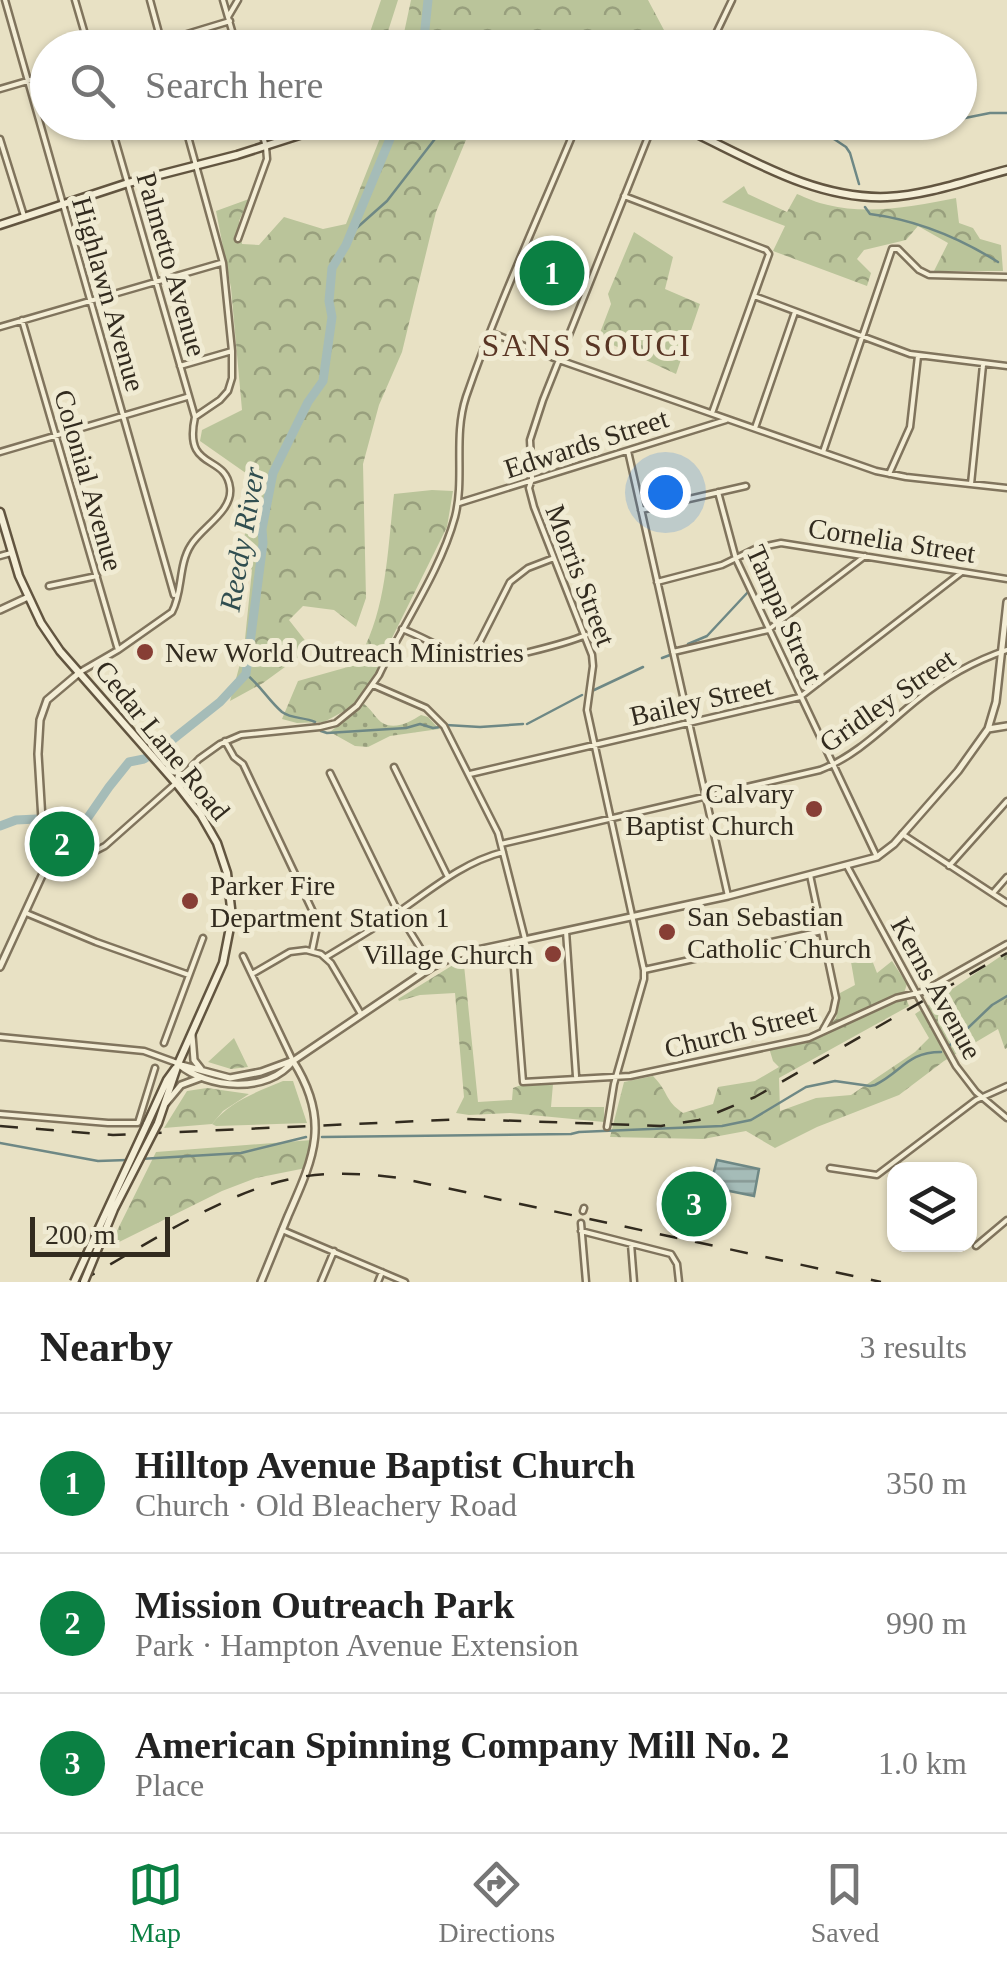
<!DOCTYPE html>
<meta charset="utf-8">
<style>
:root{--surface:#fff;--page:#f2f2f2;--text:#222;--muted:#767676;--line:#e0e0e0;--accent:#0b8043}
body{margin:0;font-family:"Times New Roman",serif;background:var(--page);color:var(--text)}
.controls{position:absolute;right:30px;bottom:30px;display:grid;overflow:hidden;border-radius:20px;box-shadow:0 2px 8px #0004}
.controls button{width:90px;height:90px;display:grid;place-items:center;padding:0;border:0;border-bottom:2px solid var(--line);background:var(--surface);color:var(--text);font:50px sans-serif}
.scale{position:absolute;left:30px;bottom:25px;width:140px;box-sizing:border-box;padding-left:10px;border:5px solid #322b1f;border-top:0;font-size:28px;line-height:35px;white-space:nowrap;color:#322b1f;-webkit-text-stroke:8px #f0ebd3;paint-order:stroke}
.you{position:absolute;left:665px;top:492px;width:35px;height:35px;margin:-25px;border:8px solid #fff;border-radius:50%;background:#1a73e8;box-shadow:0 0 0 15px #1a73e833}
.badge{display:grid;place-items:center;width:65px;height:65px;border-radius:50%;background:var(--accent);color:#fff;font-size:32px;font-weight:700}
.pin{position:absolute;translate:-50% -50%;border:5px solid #fff;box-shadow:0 2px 10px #0006}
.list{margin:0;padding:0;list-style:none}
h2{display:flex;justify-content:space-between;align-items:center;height:130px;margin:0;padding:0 40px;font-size:42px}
h2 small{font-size:32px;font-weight:400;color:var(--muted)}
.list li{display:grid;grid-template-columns:65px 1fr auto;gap:30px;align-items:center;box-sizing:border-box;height:140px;padding:0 40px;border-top:2px solid var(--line)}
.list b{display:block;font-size:38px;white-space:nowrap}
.list p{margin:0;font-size:32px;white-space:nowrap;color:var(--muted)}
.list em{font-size:32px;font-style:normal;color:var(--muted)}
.icon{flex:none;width:55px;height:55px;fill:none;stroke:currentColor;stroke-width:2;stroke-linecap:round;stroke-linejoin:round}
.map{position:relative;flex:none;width:1007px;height:1282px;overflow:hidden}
.search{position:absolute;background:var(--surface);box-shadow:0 2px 8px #0004;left:30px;right:30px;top:30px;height:110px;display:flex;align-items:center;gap:25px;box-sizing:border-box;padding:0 35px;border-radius:55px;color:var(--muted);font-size:38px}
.sheet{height:550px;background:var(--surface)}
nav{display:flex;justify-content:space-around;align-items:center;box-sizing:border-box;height:140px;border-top:2px solid var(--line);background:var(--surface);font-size:28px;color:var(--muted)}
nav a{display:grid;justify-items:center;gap:5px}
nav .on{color:var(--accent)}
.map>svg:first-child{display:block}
.grass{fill:#bac49a}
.forest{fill:url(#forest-crowns)}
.park{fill:url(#park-dots)}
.water{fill:url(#water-rules);stroke:#6e8885;stroke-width:2.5}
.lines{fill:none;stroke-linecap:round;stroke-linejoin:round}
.stream{stroke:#6e8885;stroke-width:2.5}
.river{stroke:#a5bcb8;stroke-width:9}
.minor-casing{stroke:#80745d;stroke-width:9}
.tertiary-casing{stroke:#80745d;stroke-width:10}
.secondary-casing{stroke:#625540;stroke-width:11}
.minor{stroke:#f4eed6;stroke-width:4}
.tertiary{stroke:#f4eed6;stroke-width:5}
.secondary{stroke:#f4eed6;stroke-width:6}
.rail{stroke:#322b1f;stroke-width:2.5;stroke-dasharray:18 18;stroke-linecap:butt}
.secondary-bridge-casing{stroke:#625540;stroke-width:11;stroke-linecap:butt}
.secondary-bridge{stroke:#f4eed6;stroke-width:6}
.poi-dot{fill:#873e35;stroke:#f0ebd3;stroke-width:4}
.labels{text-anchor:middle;stroke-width:10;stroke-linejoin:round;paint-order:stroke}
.street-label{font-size:28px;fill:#322b1f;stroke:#f0ebd3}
.poi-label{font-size:28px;fill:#322b1f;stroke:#f0ebd3;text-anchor:start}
.water-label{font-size:30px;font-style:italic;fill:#304e50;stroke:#f0ebd3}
.quarter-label{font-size:32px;letter-spacing:2.5px;fill:#593524;stroke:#f0ebd3}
</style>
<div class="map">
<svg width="1007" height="1282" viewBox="0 0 1007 1282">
<defs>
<pattern id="forest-crowns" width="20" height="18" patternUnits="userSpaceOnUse" patternTransform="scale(2.5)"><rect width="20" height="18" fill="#bac49a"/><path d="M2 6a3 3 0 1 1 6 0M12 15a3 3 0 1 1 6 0" fill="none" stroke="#989f7d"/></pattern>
<pattern id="park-dots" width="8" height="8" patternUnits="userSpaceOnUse" patternTransform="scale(2.5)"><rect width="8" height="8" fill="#bac49a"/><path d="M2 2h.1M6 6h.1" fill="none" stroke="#989f7d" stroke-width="1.8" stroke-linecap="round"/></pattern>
<pattern id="water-rules" width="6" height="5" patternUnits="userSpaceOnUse" patternTransform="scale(2.5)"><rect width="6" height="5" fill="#a5bcb8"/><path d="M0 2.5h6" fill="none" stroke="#879995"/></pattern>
</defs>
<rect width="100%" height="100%" fill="#e8e1c4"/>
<path class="grass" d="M283 1081H293L307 1123 216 1126 212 1124C230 1101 257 1092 283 1081Z"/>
<path class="forest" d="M381 0H398L383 47H365Z
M411 0H648L673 47H401Z
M386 123H473L436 212 402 352 379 405 363 464 366 598 356 627 334 610 303 606 289 620 311 648 263 683 230 701 244 649 252 570 239 551 252 514 250 476 200 441 202 430 242 410 231 288 216 211 249 199 239 221 242 244 259 245 284 217 323 229 346 224Z
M744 186 748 194 787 212 797 194C807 198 817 203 828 205 868 215 917 206 956 198L959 223 973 228 980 239 1001 245 1003 271H934L948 243 918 226 906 240 864 250 857 259 871 273 867 286 773 251 785 226 722 202Z
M634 232 673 257 665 289 700 304 676 374 598 338 611 304 608 294Z
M432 490 453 491 447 527 389 644 373 685 348 709 324 722 297 723 282 719 298 681 355 665C387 614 387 553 394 494Z
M1007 952V1048L1005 1049 998 1029 944 1061 899 1095 817 1127 775 1148 746 1131 703 1139 610 1137 624 1082 653 1076C669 1092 664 1100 683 1113L713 1104 718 1087 755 1081 779 1067 773 1061 769 1048 820 1037 836 1018 840 993 855 985 851 962 870 955 877 973 892 961 907 984 904 993 909 1006 779 1078 780 1111 816 1098 851 1095 915 1052 929 1038 915 1014Z
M453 965H464L478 1102 512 1100 513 1088 521 1085 553 1084 551 1107H604V1122L510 1113 469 1115 456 1113 464 1097 455 993 420 995 399 1001 398 999Z
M234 1038 248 1067 231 1069 208 1062Z
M207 1088 249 1094 223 1111 212 1124 164 1128 187 1091Z
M312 1140 306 1168 256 1178 222 1191 109 1247 156 1152Z"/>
<path class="park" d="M364 704C371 709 375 717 381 722 394 731 410 722 421 715L428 717 439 729 390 736 368 747 355 746 330 732Z
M76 822 79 854 58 864H48L45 833Z"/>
<path class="water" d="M717 1160 759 1169 754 1196 710 1187Z"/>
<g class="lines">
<path class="stream" d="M479 48 481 46
M960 119 990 113H1007
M800 122 811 132 834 139 846 147 850 153 859 184
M898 122H942
M865 207 870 214C917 220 958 237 998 262
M351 233 387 201 448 122
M688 644 707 636 748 592
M662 658 670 655
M246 674C260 685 269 701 282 712 292 719 304 717 315 722
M592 691 643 667
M527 724 582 695
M446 725 480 727 523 724
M321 731 327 733 406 728 420 724 433 728 440 727
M948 1047 992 1005 1007 996
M322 1137 571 1134 579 1132 722 1126 751 1120 806 1087 835 1081 870 1086 875 1085C902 1072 907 1052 941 1052
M0 1143 98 1161 127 1160
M140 1159 241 1153 306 1137"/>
<path class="river" d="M423 48 428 0
M0 826 16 820 37 819 61 834 82 826 109 787 129 762 144 759 162 748 220 702 246 674 263 543 262 529 273 473 308 402 323 381 332 317 329 301 332 268 346 245 397 122"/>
<g class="minor-casing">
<path id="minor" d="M5 0 174 595
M75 0 89 48
M150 0 163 48
M223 0 237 48
M228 17 238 0
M141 48 230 21
M709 48 732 0
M0 89 48 75
M184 122 223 263 232 351V378L228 391 220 400 195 417
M0 139 24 216
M624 196 766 250 769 254 712 413
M238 239 267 159 266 147 259 122
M754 296 910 354 1007 366
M22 320 118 650
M0 327 221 263
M492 333 559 360 876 471 906 477 1007 488
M180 366 232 351
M755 428 795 312
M628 451 728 896
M0 452 187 397
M823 452 892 249H898L919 270 929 275 1007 277
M889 474 910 427 918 356
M971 484 983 365
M718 492 736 559 877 857
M459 503 726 420
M641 510 746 486
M0 556 11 553
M657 582 722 565 757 548 781 543 1007 579
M49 586 97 576
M402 629C427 638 450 655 476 660 494 663 567 643 586 635
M673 652 768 630 865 556
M472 657 510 582 528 568 554 558
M80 672 118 650 172 612C183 592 178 565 191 545 202 527 233 511 230 488 226 453 183 472 195 417L110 122
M373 685 426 708 444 726 498 833 525 939
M225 741 234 757 243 764 314 914 317 927 312 951
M394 767 448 877
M330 773 398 912 432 967
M470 774 800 697 962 572
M902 834 1007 903
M501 844 820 770C857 756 887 724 917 700 944 678 974 661 1007 650
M847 866 956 1066 976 1092 1007 1118
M949 866 1007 801
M47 870H54L66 866 105 846 176 783 199 759 220 744 241 735 320 727 336 723 357 706 379 675C403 624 440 572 455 517 465 478 453 437 466 397 498 304 540 214 578 122
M810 875 836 998 833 1012 823 1030
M993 893 1007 877
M26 913 96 942 189 975
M566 931 576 1076
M512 943 523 1082 630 1076 809 1038 896 998 922 992 1007 944
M243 956 293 1061
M326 957C351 942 376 927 400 911 433 888 464 862 503 852
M644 970 822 931
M252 974 290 952 306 950 321 954 331 963 361 1014
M0 1037 144 1051 177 1063
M164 1043 203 938
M0 1114 108 1123H138L155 1068
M607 1127 614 1084 644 979V970L587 710 593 666 592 655 534 507 529 488 532 479 530 440 543 400 654 122
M830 1168 877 1175 976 1100 1007 1086
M583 1211 584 1208
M581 1223 586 1282
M282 1230 405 1282
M581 1231 671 1254 677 1264 679 1282
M631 1244 634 1282
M976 1246 1007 1220
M321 1282 334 1251
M378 1282 382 1272"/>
</g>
<g class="tertiary-casing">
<path id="tertiary" d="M0 610 28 597
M988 729 1007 726
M0 967 45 869 38 754 40 720 47 700 79 673
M192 1035 194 1060 201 1069
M178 1064C208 1089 268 1094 293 1061L432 967 459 954 728 896 877 857 894 844 958 771 988 729 996 702 1007 602
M181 1065 230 1078 261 1072 291 1061
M166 1103 181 1085 200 1078
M261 1282C270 1260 279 1238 288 1216 314 1157 331 1121 293 1061"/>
</g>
<g class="secondary-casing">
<path id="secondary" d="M671 122C740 152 809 200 887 197 928 195 968 180 1007 170
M0 225 128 183 237 155 340 122
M0 512 19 576 41 623 60 651 176 783 201 815 217 843 227 873 232 917 223 963 178 1064 158 1123
M147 1124 167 1080 175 1069"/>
</g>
<use href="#minor" class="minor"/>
<use href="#tertiary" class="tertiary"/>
<use href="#secondary" class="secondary"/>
<path class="rail" d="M0 1126 113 1135 464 1119 661 1126 699 1120 755 1097 1007 953
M79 1282C140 1249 219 1195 286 1180 322 1171 363 1173 400 1178L881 1282"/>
<g class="secondary-bridge-casing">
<path id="secondary-bridge" d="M74 1282 147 1124
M84 1282 114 1209 158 1123"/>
</g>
<use href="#secondary-bridge" class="secondary-bridge"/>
</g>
<g class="poi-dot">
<circle cx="145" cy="652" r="10"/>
<circle cx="814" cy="809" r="10"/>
<circle cx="190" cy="901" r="10"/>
<circle cx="667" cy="932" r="10"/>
<circle cx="553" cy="954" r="10"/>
</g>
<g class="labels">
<g class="street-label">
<text transform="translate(172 264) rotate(74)" y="10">Palmetto Avenue</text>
<text transform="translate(109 294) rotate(74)" y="10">Highlawn Avenue</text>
<text transform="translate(586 443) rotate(-18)" y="10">Edwards Street</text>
<text transform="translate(89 480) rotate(74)" y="10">Colonial Avenue</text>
<text transform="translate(892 540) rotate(9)" y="10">Cornelia Street</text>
<text transform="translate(581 575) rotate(69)" y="10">Morris Street</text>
<text transform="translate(785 614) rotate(66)" y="10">Tampa Street</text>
<text transform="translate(701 700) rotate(-13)" y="10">Bailey Street</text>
<text transform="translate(887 700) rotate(-35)" y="10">Gridley Street</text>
<text transform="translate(163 740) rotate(51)" y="10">Cedar Lane Road</text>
<text transform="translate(937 988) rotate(61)" y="10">Kerns Avenue</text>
<text transform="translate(740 1030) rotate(-14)" y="10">Church Street</text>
</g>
<g class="poi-label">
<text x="165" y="662">New World Outreach Ministries</text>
<text x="794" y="803" text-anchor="end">Calvary<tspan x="794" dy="32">Baptist Church</tspan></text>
<text x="210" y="895">Parker Fire<tspan x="210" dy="32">Department Station 1</tspan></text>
<text x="687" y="926">San Sebastian<tspan x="687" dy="32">Catholic Church</tspan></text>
<text x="533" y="964" text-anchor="end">Village Church</text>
</g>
<g class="water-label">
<text transform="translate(242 539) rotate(-80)" y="10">Reedy River</text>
</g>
<g class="quarter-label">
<text x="587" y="356">SANS SOUCI</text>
</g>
</g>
</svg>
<div class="controls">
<button><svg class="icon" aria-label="layers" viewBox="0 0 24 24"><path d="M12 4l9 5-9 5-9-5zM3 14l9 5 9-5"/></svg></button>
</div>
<div class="scale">200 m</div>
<div class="you"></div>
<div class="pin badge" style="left:552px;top:273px">1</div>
<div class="pin badge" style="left:62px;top:844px">2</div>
<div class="pin badge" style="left:694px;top:1204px">3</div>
<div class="search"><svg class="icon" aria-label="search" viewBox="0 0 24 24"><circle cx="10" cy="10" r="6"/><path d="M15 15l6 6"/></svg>Search here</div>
</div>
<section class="sheet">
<h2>Nearby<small>3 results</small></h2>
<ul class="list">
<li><span class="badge">1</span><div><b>Hilltop Avenue Baptist Church</b><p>Church · Old Bleachery Road</p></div><em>350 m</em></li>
<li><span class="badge">2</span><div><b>Mission Outreach Park</b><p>Park · Hampton Avenue Extension</p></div><em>990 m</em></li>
<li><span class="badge">3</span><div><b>American Spinning Company Mill No. 2</b><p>Place</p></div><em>1.0 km</em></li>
</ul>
</section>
<nav>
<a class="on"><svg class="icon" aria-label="map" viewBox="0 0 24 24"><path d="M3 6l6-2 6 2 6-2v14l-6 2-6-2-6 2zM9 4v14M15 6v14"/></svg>Map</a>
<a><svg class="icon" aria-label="directions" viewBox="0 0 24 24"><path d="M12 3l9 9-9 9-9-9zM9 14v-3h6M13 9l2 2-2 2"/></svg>Directions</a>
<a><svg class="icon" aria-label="saved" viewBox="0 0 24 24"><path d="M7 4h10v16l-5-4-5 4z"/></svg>Saved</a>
</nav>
